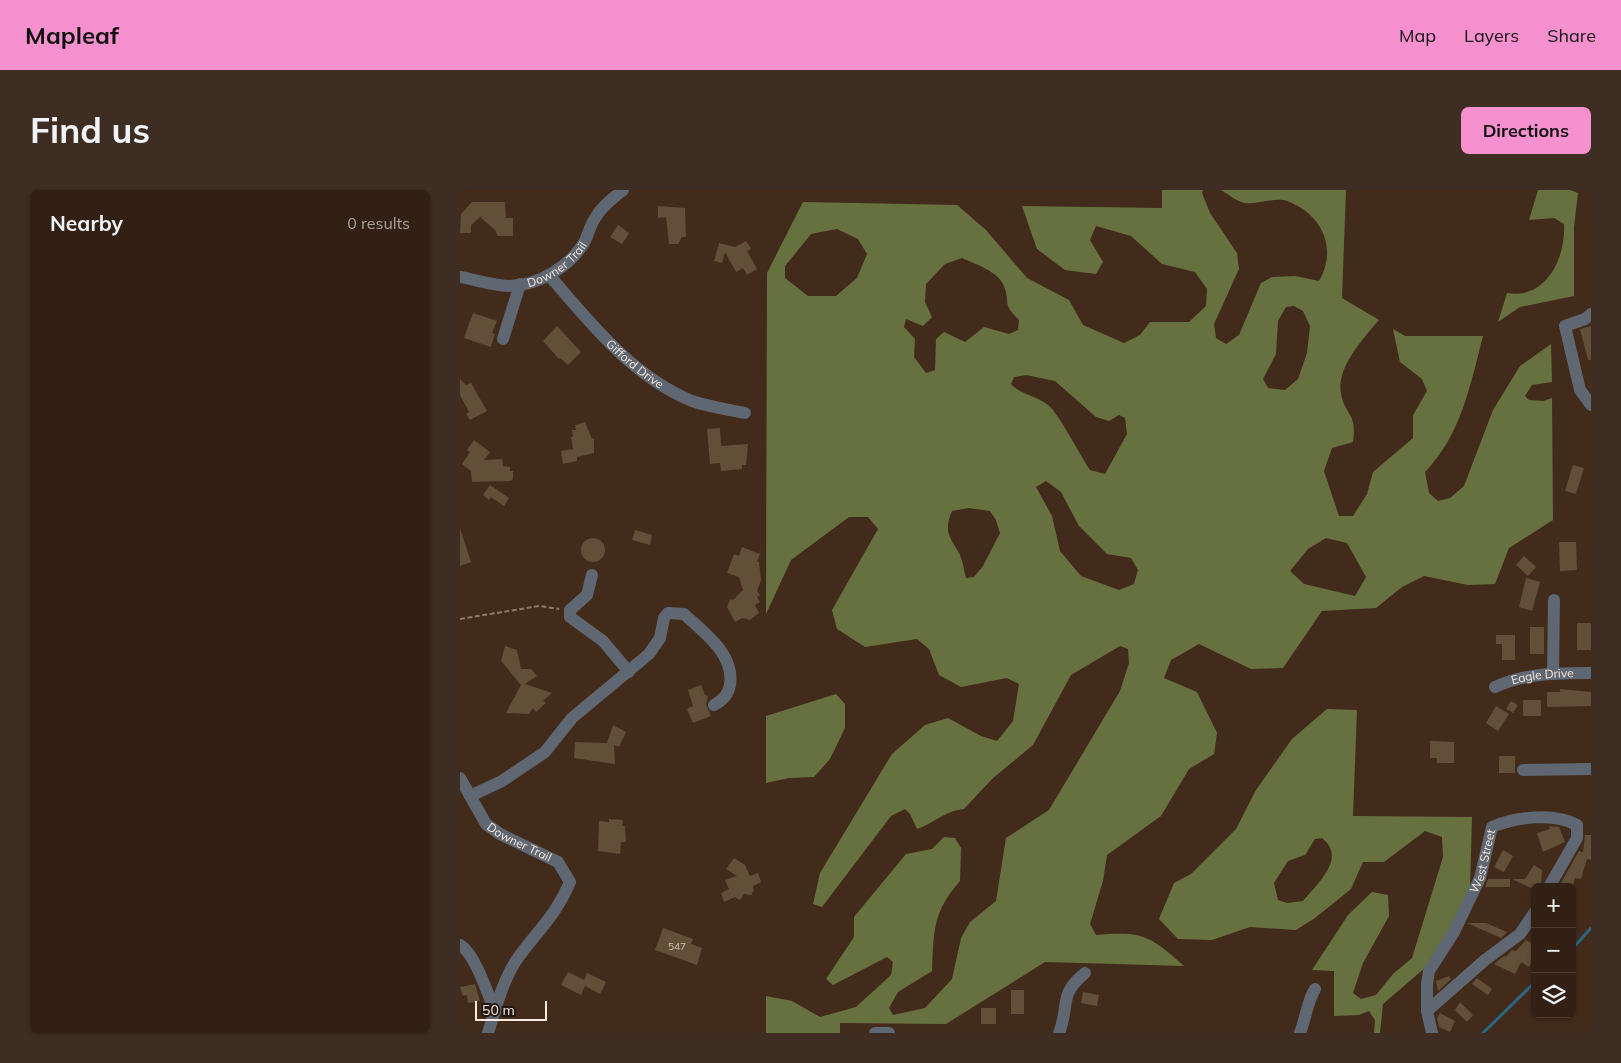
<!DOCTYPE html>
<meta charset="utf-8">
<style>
:root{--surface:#322014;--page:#3d2d22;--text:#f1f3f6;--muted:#a8a3a0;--line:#4d3e34;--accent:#f690cf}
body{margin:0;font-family:Mulish,sans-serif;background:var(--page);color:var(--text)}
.controls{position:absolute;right:15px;bottom:15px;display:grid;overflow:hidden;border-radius:8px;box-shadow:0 1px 4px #0004}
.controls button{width:45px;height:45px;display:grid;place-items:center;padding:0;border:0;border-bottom:1px solid var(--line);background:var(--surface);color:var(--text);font:25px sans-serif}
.scale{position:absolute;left:15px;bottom:12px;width:72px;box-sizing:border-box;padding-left:5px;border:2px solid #f9e9df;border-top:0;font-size:14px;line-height:18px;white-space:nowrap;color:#f9e9df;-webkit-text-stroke:4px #21170f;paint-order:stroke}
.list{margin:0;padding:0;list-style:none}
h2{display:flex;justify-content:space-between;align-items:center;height:65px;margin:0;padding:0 20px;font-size:21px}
h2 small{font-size:16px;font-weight:400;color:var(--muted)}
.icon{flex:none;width:28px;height:28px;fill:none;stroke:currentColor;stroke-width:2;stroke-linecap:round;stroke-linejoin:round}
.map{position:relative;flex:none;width:1131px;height:843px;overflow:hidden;border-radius:8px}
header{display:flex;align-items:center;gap:30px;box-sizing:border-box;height:70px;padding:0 25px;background:var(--accent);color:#111}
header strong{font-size:24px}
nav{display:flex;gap:28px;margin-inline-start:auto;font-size:18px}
.intro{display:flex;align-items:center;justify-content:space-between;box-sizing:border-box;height:120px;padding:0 30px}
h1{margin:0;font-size:35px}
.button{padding:12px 22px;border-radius:8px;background:var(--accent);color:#111;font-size:18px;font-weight:700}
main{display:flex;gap:30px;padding:0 30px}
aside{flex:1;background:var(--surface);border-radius:8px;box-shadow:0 1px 4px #0004}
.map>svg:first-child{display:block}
.forest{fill:#67713f;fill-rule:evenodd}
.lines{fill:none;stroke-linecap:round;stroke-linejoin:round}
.stream{stroke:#2a6780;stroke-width:3}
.building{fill:#614f37}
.path{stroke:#8d786b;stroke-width:2;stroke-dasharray:5 2.5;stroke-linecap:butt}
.minor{stroke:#5e6772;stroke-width:12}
.labels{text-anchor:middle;stroke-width:5;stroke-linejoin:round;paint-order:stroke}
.number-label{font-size:10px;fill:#d3c2b5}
.street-label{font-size:12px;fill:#f9e9df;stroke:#21170f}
</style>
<header>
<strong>Mapleaf</strong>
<nav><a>Map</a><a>Layers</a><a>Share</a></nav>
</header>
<div class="intro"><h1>Find us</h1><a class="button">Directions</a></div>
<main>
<aside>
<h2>Nearby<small>0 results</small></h2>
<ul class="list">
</ul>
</aside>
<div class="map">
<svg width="1131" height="843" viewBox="0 0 1131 843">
<rect width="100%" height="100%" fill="#432b1b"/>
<path class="forest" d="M702 0H743L742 3 750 23 777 63 779 79 754 134 756 148 766 154 779 145 801 93 812 87 835 86 859 91C878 58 862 24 827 11 814 7 796 15 785 13 777 12 768 4 761 0H886L882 108 919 130C903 149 876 177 881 204 886 227 897 222 893 252L872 258 864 281 879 326H893L907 304 913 282 953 248V225L967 201 962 189 940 172 933 139 945 146H1023C1010 196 1001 245 965 282L969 303 978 311 990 308 1004 296 1033 220 1060 176 1091 154 1092 192 1072 195 1065 206 1069 210 1083 211 1092 208 1093 330 1049 358 1035 394 1008 395 964 386 942 397 916 418 862 421 823 478 791 479 739 454 711 470 704 488 737 502 757 543 754 564 729 579 701 626 647 665 643 691 630 734 636 745C683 741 689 745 724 776L585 772 486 834 380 833V843H306V806L332 811 360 827 396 817 431 785 433 772 427 767 373 795 366 789 394 747V727L446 664 472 659 484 647 495 648 501 658 500 691C472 723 474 741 472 781L438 802 429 818 433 825 465 818 492 789 501 748 510 732 536 711 546 648 589 620 660 501 669 473 668 459 660 456 611 485 573 555 532 589 504 619C484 621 475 633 457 639L450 624 445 619 431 626 362 717 353 714 360 683 432 564 465 535 488 528 521 546 537 551 553 531 559 494 547 488 501 497 479 485 469 459 457 449 405 457 377 439 372 420 418 339 408 327H389L331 370 306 424 307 83 343 12 497 15 526 40 567 88 609 110 623 135 664 153 680 145 690 132H729L746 116 747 99 735 82 702 74 671 46 636 36 630 50 643 72 636 84 605 80 577 59 562 16 702 18ZM377 39 398 49 407 64 397 88 376 106H348L325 88V76L351 44ZM502 68C515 74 538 81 544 96 551 115 541 112 559 130L558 140 549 144 524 137 505 152 484 142 476 149 475 180 466 183 454 167 455 149 444 137 446 129 463 136 472 127 465 112 466 94 485 74ZM834 116 843 121 850 136 847 163 838 189 825 200 808 198 803 189 816 164 818 131 826 117ZM566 185 595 191 636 227 649 231 659 225 665 228 667 244 645 284 630 280C621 267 598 222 588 215 576 205 561 205 551 194L554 187ZM586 291 601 302 619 336 647 364 671 368 678 380 674 394 659 400 621 386 600 361 592 326 576 297ZM509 318 530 321 536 330 540 343 523 376 514 387 506 388C504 381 503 372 500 365 490 347 483 342 492 321ZM866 348 887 353 906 387 895 406 844 394 830 381 848 359Z
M1078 0H1110L1118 3 1114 37V106L1060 117 1038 132 1047 103C1086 110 1106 68 1104 34L1094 28 1069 30Z
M376 504 385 514V538L370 569 354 587 329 588 306 593V526Z
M867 519 897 520 893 626 1012 627 1010 699 978 763 966 777 923 814 920 843H914L915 830 909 821 899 825 874 826V781L852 780 888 725 912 702 928 705 929 726 903 773 893 803 901 809 916 805 933 784 952 768 983 667 982 647 965 641 924 672H903L891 699 855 728 836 740 790 737 752 750 718 749 699 729 714 693 731 684 776 639 796 600 832 549ZM862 648C887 668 858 693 843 711L827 713 818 710 814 693 828 671 845 665 855 649Z"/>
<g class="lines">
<path class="stream" d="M1112 759 1131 738
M1023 843 1075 792"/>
</g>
<path class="building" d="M12 12H45L46 28H53V46H37L36 41 20 27 11 35V43H0L1 24Z
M198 16 225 18 226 47H222L218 54H209L206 27 198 28Z
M158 35 169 43 162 54 150 47Z
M286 51 291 59 287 61 297 79 287 85 283 78 276 82 265 62 262 73 254 71 259 53 275 57Z
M13 123 37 131 32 143 35 144 31 157 4 148Z
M97 136 121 162 108 175 100 168 99 169 83 151Z
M1131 136V170H1128L1120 139Z
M0 189 6 195 11 193 27 221 10 230 6 224 9 222 0 205Z
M125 232 132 249 134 248V263L117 267V271L103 274 101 261 113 259 111 247H113L112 240H116L115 235Z
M260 238 261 256 288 254 286 275H282V279L261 281 260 273 250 274 247 239Z
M14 250 30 262 24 270 42 269 43 276 50 277V281H53V289L51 291 12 292 11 281 2 274 10 262 7 260Z
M1113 275 1124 278 1116 304 1105 301Z
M30 295 49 308 44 316 31 307 29 310 23 305Z
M0 338 11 372 0 376Z
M175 340 192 345 190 355 172 350Z
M121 360a12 12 0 1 1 24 0a12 12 0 1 1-24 0Z
M1099 352H1116L1117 380 1100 381Z
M282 357 300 364 297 372H299L301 390 297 401 300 405 297 407 300 412 295 415 299 423 290 430 282 428 275 432 267 417 270 409 273 410 283 400 279 387 267 383 274 364 279 366Z
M1064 366 1076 377 1068 386 1056 375Z
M1066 388 1080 392 1072 421 1059 417Z
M1117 433H1131V460H1117Z
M1070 437H1084V464H1070Z
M1036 445H1055V470H1042V454H1036Z
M45 456 57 460 61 479H71L77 486 65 494 92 503 83 511 86 513 76 522 73 518 69 524 46 523 61 495 41 471Z
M241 495 245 505 248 506 246 514 251 526 233 533 227 519 233 516 228 500Z
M1100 499 1131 502V516L1087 517V502H1100Z
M1063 510H1081V526H1063Z
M1051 511 1058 515 1053 523 1046 519Z
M1036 516 1049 524 1038 541 1026 533Z
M153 535 166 542 159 557 154 555 155 574 114 568 115 552 147 553Z
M970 551 994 552V573H977V568H970Z
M1039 566H1055V583H1039Z
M149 629 163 630 162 636H165L166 652H161L160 664 138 661 139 631 149 632Z
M1089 636 1099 637 1105 652 1083 662 1077 643 1090 639Z
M1125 645H1131V670L1127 669 1121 689 1115 688 1113 696 1101 693 1119 661 1123 662Z
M1043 660 1053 666 1044 682 1034 677Z
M274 668 285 675 290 686 298 683 301 692 293 696 294 700 291 705 284 704 280 710 275 707 264 712 261 703 269 699 265 690 277 686 266 679Z
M1074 675 1082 680 1081 697H1075V700L1052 689H1065Z
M1028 689H1050V697H1025Z
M1007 733H1026L1047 742 1041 748Z
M203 738 233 749 231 754 242 758 237 775 195 760Z
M1066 750 1075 755V766L1069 777 1061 772 1055 784 1034 774 1044 766 1046 767 1052 760 1056 761Z
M108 782 124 790 127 783 146 792 140 804 125 796 121 805 101 795Z
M989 786 991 789 978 801 976 791Z
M1017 788 1032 799 1028 805 1012 794Z
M15 794 20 811 8 813 7 805 3 806 0 797Z
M551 800H564V824H551Z
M623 802 639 805 637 816 621 813Z
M1000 812 1013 825 1007 832 995 820Z
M521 818H536V834H521Z
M980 823 995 831 990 842 979 837 977 828Z"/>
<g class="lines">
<path class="path" d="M0 429 79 416 99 419"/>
<g class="minor">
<path id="s1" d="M89 85C129 132 173 187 232 211 249 217 267 219 285 223"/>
<path id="s2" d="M0 87C16 90 32 95 49 96 78 96 111 76 125 51 128 44 130 37 134 30 141 17 152 9 163 0"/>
<path d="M1131 124 1125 129 1105 136 1120 200 1131 215"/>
<path d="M43 149 60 94"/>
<path d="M132 385 127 405 110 420V427L143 451 169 482"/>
<path d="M1093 483 1094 410"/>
<path id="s3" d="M1035 497C1065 483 1098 483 1131 483"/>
<path d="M1063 580 1131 579"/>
<path id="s4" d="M0 588 26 634 40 644 98 672 110 692C96 725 81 737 60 765 44 786 36 817 28 843"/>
<path d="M10 606 42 591 85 562 112 528 189 464 200 448 204 428 208 423 224 424C244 443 275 464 270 495 268 505 263 510 254 515"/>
<path d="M0 755C15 764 28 804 35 822"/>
<path d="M967 821 1025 770 1060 744 1075 722"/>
<path d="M415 843H429"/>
<path d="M599 843C610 815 598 805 625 783"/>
<path d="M840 843C846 828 847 812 855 799"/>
<path id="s5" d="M972 843 967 821V794L969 781 994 742 1020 688 1032 637C1055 627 1094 622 1117 635V648L1089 697"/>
</g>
</g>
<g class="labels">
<g class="number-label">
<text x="217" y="760">547</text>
</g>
<g class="street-label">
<text dy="4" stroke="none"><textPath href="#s2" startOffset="104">Downer Trail</textPath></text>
<text dy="4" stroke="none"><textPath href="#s1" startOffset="124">Gifford Drive</textPath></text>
<text dy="4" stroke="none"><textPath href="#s3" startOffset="49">Eagle Drive</textPath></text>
<text dy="4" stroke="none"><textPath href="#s4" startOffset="91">Downer Trail</textPath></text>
<text dy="4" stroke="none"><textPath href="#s5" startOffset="186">West Street</textPath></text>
</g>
</g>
</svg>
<div class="controls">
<button>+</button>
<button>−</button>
<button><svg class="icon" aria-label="layers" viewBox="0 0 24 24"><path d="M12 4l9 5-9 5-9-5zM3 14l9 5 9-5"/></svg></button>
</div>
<div class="scale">50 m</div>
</div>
</main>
